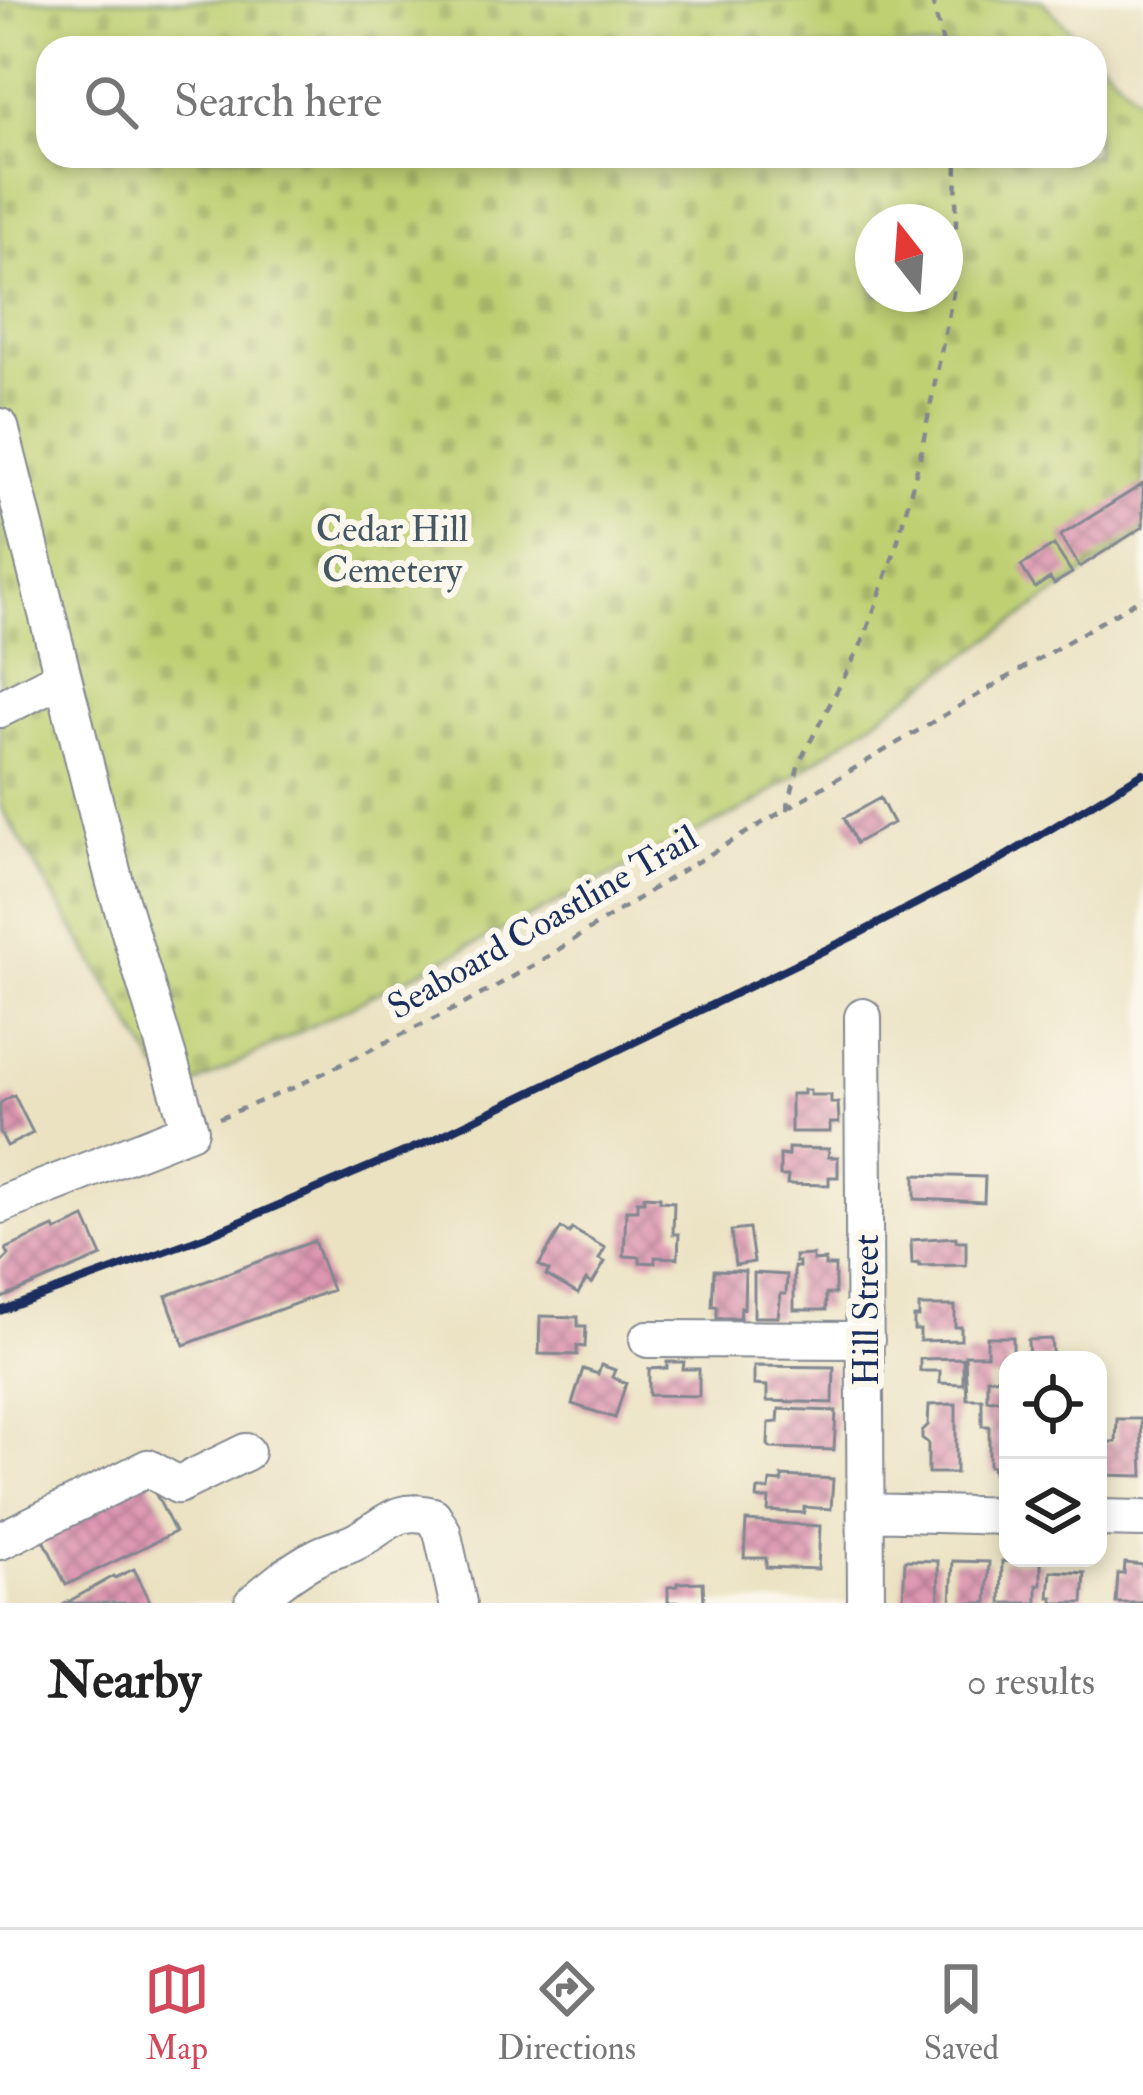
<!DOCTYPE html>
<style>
:root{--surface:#fff;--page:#f6f6f6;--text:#222;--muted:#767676;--line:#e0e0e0;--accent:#d1495b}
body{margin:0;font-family:"IM FELL Double Pica",serif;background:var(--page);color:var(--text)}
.controls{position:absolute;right:36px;bottom:36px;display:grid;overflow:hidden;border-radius:24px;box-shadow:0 6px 18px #0003}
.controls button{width:108px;height:108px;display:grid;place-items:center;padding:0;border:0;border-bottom:3px solid var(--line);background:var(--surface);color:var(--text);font:60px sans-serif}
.compass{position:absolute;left:855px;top:204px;width:108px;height:108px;border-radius:50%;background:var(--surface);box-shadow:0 6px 18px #0003;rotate:343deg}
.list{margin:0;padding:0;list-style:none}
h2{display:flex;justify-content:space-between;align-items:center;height:156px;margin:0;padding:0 48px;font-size:51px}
h2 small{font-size:39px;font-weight:400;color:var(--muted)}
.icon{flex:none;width:66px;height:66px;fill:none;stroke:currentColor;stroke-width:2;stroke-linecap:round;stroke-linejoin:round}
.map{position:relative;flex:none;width:1143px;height:1603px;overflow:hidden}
.search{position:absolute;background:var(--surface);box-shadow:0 6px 18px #0003;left:36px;right:36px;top:36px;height:132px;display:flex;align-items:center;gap:30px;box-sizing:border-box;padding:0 42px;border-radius:36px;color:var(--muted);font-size:45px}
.sheet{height:324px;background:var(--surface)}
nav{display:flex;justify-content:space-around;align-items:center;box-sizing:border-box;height:168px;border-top:3px solid var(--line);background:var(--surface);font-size:33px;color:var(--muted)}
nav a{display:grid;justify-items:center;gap:6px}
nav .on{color:var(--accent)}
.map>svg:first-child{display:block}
.cemetery{fill:url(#cemetery-stones);stroke:#6d8068;stroke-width:3;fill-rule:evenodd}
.building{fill:url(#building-cross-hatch)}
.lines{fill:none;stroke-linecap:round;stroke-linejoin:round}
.minor-casing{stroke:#838890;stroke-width:40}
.path{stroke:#838890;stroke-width:4.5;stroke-dasharray:9 9;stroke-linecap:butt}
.minor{stroke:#fff;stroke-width:36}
.rail{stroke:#1b2f5e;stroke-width:8}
.labels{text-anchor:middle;stroke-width:12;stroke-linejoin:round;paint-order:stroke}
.park-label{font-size:36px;fill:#445763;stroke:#fbf7ec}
.street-label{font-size:36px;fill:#1b2f5e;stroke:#fbf7ec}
</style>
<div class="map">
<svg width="1143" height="1603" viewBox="0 0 1143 1603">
<defs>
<pattern id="cemetery-stones" width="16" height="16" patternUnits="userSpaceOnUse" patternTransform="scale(3)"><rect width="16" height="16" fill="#bfd073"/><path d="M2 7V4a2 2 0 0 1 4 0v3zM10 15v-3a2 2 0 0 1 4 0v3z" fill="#a4b366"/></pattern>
<pattern id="building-cross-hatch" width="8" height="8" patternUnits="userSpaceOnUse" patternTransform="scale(3)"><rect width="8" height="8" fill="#de98b1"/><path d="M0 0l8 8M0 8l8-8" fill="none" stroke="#b37c93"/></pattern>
</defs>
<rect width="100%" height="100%" fill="#fbf7ec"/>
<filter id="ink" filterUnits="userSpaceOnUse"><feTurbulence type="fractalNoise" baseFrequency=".00833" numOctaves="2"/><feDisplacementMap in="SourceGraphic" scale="24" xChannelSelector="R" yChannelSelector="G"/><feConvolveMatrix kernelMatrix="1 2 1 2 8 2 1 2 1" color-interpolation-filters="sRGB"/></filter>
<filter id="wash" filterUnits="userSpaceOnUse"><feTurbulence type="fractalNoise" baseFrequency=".004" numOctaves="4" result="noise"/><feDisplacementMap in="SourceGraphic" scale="48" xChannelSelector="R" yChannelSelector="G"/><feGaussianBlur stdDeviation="2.7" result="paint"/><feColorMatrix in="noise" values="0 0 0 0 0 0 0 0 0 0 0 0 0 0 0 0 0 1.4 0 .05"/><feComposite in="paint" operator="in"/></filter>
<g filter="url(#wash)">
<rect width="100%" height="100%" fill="#ebe2c2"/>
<path class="cemetery" d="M0 0H1041L1088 48H48V156H1095V55L1143 104V532L754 804 174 1095 0 806ZM873 222H945V294H873Z"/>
<g id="blocks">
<path class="building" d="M1143 484V527L1080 567 1060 536Z
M1054 545 1072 573 1054 584 1050 578 1035 588 1021 566Z
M880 798 893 823 856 843 844 818Z
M804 1090H810V1095H831V1103H838L839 1123H830V1132H791V1094H804Z
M14 1095 33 1133 7 1146 0 1132V1103Z
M788 1148 829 1149 828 1157H838V1177H829V1185L787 1184 788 1176H780V1155L788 1156Z
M915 1175 985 1177 984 1202 915 1199Z
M644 1196 660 1197V1201L674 1202 673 1234H679L678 1258 655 1257V1263L640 1262V1257L624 1256 626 1210H637V1201H644Z
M85 1218 102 1256 2 1298 0 1264 9 1255 6 1249 54 1227 56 1231Z
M561 1228 569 1233 572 1229 605 1248 599 1259 605 1262 592 1284 586 1280 578 1294 546 1275 549 1271 539 1265Z
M749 1229 754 1262 735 1265 731 1231Z
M956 1237V1241H966V1265L919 1266V1263L912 1264 911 1240Z
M314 1241 332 1290 184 1345 166 1296Z
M813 1255V1261L825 1260V1266H835V1294H826V1310H794V1267H799V1262H795V1256Z
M714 1270 745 1271 744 1308 741 1307 740 1318H717V1306H712Z
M754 1273 787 1275 786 1294H781L778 1317H754Z
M919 1306H955V1327H961V1340L920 1341V1330H914V1317H919Z
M540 1316 578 1317V1326H586L585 1347 577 1346V1355L539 1354Z
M987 1337H1013V1354H1016V1360H1008V1378H987V1400L1008 1399V1472L993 1473 992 1466H989V1426H982V1399H967L965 1355H987Z
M1051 1339 1053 1360H1029L1028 1340Z
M963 1358V1384L940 1383V1371H920V1359Z
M667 1362H684L683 1369H699V1396L649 1395V1369L667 1368Z
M601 1365 615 1370 612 1377 626 1383 615 1418 572 1404 583 1369 598 1374Z
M754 1366 834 1367 833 1403 767 1401V1386L754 1385Z
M956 1404V1473H928V1443L922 1438V1431L928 1425 929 1405Z
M779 1409 836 1411 834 1450 771 1448 768 1445 769 1423 778 1422Z
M1117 1419H1141L1143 1476 1099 1475 1100 1442H1116Z
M782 1476 833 1479 831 1509 804 1507V1513L768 1511 769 1499H757L758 1490H769L770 1481 782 1482Z
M147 1477 175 1532 66 1585 39 1530Z
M746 1521 820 1526 818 1569 766 1567V1558H744Z
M905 1560 938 1561 939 1603H903Z
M953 1561 989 1562 987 1603H951Z
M1002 1561 1041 1562V1585H1037V1603H1001Z
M1125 1563 1143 1565V1603H1116L1118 1574H1124Z
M134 1569 151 1603H66L114 1576 115 1578Z
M1051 1571 1085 1573 1083 1603H1053V1597H1049Z
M703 1582 704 1603 668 1602V1587L677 1586V1583Z"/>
</g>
</g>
<g filter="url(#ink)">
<use href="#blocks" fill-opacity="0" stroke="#838890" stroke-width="3"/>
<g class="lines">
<g class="minor-casing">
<path id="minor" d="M0 427 115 883 190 1130 0 1205
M0 709 61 678
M863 1017 866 1603
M648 1339 866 1340
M866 1512 1008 1516
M1098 1518 1143 1519
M0 1541 148 1468 178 1485 246 1452
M253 1603C273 1586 293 1569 317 1557 328 1551 342 1548 353 1543 384 1528 395 1505 433 1516L442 1531 458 1603"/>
</g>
<path class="path" d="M932 0 944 48
M787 810 799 763 863 641 895 551 920 457 955 283 957 156
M219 1118 293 1088 466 1003 539 962 670 878 1143 597"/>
<use href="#minor" class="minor"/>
<path class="rail" d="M0 1311 206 1236 430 1141 858 934 994 863 1143 773"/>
</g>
</g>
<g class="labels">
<g class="park-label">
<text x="392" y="541">Cedar Hill<tspan x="392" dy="41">Cemetery</tspan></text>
</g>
<g class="street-label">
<text transform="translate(542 921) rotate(-30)" y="13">Seaboard Coastline Trail</text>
<text transform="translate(865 1310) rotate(-90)" y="13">Hill Street</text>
</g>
</g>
</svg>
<div class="controls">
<button><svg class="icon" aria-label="locate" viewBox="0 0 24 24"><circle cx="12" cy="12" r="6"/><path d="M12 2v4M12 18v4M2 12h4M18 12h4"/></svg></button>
<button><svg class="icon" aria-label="layers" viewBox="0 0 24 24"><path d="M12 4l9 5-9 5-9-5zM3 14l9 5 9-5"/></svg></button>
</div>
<svg class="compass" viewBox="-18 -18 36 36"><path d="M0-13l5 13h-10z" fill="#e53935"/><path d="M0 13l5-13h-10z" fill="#767676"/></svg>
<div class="search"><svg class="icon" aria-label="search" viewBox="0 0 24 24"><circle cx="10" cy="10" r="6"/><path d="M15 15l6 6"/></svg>Search here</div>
</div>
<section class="sheet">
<h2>Nearby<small>0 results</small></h2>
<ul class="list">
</ul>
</section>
<nav>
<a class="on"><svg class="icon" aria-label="map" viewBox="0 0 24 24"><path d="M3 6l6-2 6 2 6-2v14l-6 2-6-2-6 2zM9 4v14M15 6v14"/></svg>Map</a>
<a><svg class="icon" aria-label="directions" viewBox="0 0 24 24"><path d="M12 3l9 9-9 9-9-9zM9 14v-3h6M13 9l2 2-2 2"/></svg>Directions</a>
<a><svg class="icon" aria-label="saved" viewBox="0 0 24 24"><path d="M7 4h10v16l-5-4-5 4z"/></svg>Saved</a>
</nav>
